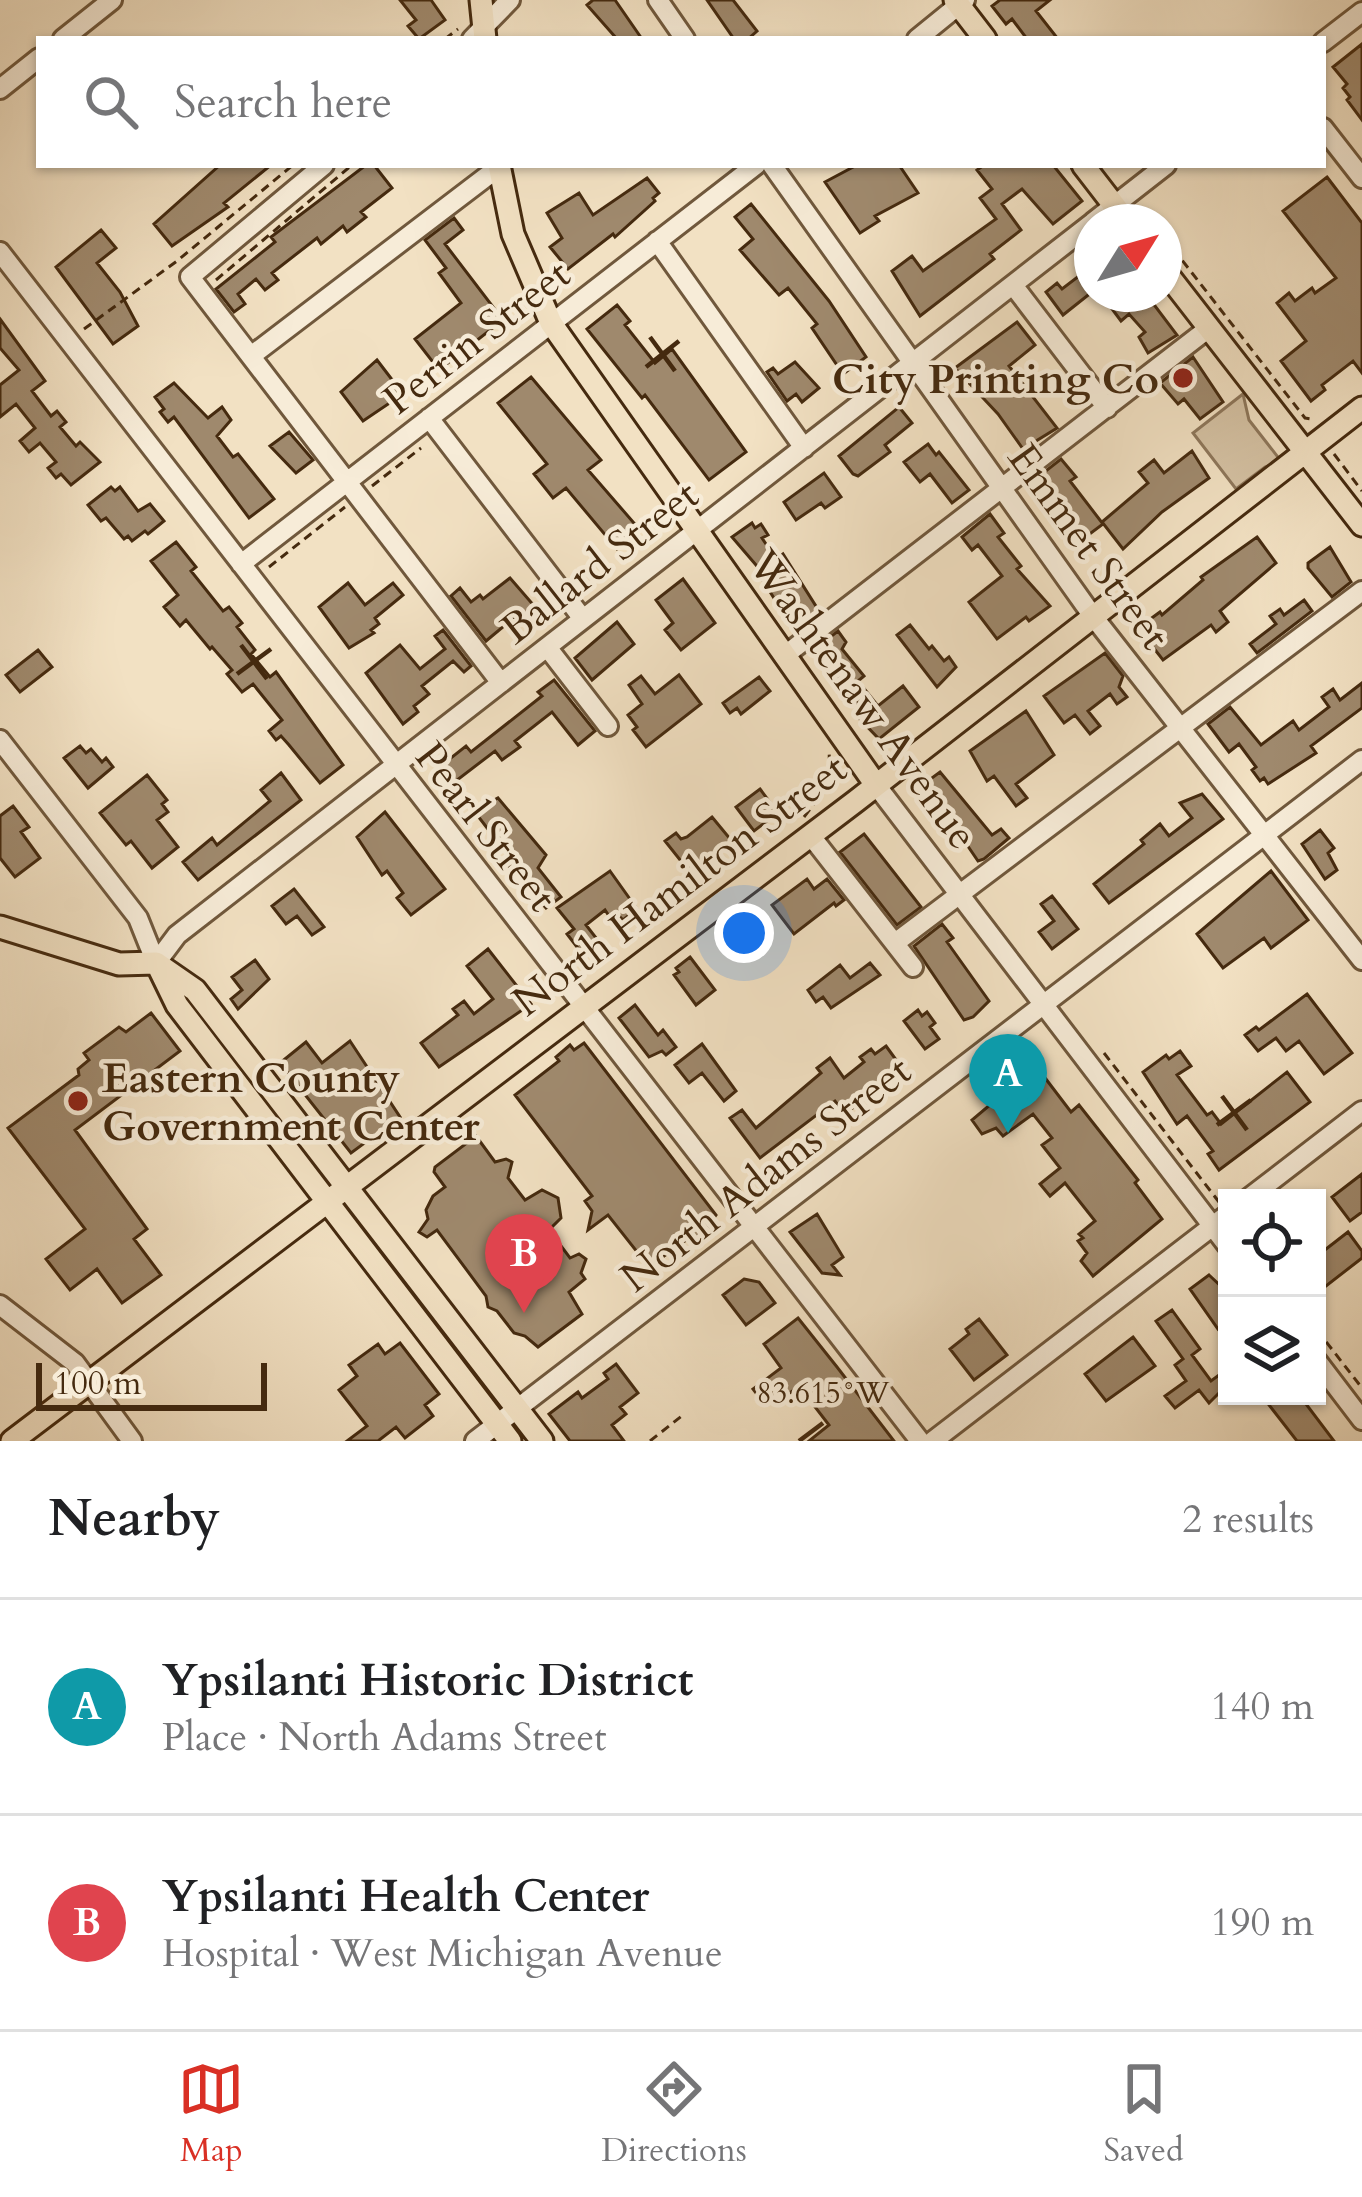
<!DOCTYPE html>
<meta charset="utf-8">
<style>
:root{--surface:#fff;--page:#f2f2f2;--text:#202124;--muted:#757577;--line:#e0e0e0;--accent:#d93025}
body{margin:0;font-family:Cardo,serif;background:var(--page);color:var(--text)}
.controls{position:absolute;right:36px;bottom:36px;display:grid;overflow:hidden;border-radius:0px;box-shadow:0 3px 9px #0004}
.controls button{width:108px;height:108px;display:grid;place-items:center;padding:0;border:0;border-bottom:3px solid var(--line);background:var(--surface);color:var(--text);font:60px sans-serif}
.compass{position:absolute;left:1074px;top:204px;width:108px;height:108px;border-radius:50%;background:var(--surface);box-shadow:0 3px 9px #0004;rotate:53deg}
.scale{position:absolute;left:36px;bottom:30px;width:231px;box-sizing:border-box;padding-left:12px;border:6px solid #452a0f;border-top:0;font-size:33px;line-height:42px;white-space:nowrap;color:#452a0f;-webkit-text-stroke:9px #f7ecd8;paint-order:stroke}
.you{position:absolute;left:744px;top:933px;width:42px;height:42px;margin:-30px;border:9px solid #fff;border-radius:50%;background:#1a73e8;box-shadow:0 0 0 18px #1a73e833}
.badge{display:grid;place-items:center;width:78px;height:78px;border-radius:50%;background:var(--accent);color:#fff;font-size:39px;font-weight:700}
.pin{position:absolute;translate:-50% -99px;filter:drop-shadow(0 3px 6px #0008)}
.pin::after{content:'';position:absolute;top:63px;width:42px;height:36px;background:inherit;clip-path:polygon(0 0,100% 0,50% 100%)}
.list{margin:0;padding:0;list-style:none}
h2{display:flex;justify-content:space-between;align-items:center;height:156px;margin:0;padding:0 48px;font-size:51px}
h2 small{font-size:39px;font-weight:400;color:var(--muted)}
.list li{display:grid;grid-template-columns:78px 1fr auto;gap:36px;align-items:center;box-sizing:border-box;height:216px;padding:0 48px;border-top:3px solid var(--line)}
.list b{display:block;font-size:45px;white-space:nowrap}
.list p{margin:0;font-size:39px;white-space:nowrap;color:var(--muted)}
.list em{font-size:39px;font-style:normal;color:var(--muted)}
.icon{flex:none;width:66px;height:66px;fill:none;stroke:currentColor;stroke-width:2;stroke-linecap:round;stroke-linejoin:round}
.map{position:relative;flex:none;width:1362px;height:1441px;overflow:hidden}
.search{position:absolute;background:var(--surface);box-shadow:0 3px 9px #0004;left:36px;right:36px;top:36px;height:132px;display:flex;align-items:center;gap:30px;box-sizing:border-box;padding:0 42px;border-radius:0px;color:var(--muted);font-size:45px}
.sheet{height:588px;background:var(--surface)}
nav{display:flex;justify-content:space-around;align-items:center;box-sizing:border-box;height:168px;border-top:3px solid var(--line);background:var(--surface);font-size:33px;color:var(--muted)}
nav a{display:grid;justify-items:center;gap:6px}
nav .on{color:var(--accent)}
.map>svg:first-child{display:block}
.green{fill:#d5c2a4;stroke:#8d765a;stroke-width:3}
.building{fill:#9f896d;stroke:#452a0f;stroke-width:3}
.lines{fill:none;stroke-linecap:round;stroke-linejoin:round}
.minor-casing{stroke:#70583c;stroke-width:24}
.major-casing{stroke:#452a0f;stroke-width:27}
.path{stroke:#452a0f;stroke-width:3;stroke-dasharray:9 6;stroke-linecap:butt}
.minor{stroke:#f7ecd8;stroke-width:18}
.major{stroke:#f2e1c3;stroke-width:21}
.ticks{fill:none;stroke:#452a0f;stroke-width:4.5}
.poi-dot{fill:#8f2418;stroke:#f7ecd8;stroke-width:4.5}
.labels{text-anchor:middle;stroke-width:9;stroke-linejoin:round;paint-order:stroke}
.street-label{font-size:42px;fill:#452a0f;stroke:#f7ecd8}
.poi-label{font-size:42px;font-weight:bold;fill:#452a0f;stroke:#f7ecd8;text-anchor:end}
.ticks-label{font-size:30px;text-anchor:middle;fill:#452a0f;stroke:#f7ecd8;stroke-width:9;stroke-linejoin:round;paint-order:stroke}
</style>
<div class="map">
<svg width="1362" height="1441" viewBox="0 0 1362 1441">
<rect width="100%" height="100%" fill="#f2e1c3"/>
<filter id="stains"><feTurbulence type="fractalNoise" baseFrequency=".00167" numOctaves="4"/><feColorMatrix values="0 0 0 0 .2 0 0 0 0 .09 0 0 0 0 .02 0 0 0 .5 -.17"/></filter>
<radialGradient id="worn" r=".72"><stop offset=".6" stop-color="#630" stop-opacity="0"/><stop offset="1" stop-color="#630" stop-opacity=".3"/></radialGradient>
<path class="green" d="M1243 394 1249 420 1281 461 1265 467 1236 489 1193 433Z"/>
<path class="building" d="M400 0H431L445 20 419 39 408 26 416 20Z
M593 0H615L642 39H617L587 5Z
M707 0H733L757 31 748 39H734Z
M1000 0H1050L1036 11 1058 39H1027L1012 19 1006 24 992 6Z
M1362 44V120L1347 100 1350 97 1343 88 1347 84 1333 67Z
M220 165H271L224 203 228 207 172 246 154 224Z
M366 165H374L392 188 361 212 366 217 347 232 343 226 321 244 317 238 272 273 278 280 265 290 256 279 238 294 245 304 234 312 216 289 275 242 271 237Z
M857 165H899L918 193 875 216 879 221 860 233 825 182Z
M984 165H1053L1082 201 1053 224 1022 189 1002 204 1021 230 990 254 994 259 920 316 892 271 912 256 923 271 996 219 980 198 992 189 977 170Z
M1327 177 1362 223V373L1353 361 1322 385 1325 390 1311 401 1281 361 1306 341 1277 303 1289 293 1295 301 1312 288 1315 293 1336 278 1283 211Z
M647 178 659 193 653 198 655 201 615 237 613 234 568 269 550 247 562 238 547 213 579 193 593 215Z
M751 204 829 301 866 357 843 374 812 328 817 324 788 288 779 295 740 250 753 239 735 217Z
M454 218 463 230 445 244 503 320 439 370 415 339 461 303 439 273 446 268 425 240Z
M101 230 116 248 97 263 120 292 138 326 113 344 56 267Z
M1092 266V292L1063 315 1046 292 1057 283 1062 289Z
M1101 294H1146L1177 335 1148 353 1139 337 1145 332 1129 314 1121 321Z
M617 305 630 321 625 325 655 363 672 349 746 452 709 480 645 395 642 398 587 329Z
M0 319 45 381 32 391 51 416 57 411 66 422 60 427 76 446 80 442 100 462 71 485 61 474 56 478 48 468 56 462 40 443 29 452 20 441 35 428 16 404 0 417V385L19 370 0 348Z
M1017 322 1035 345 1009 366 1057 428 1023 449 998 414 955 368Z
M1193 357 1223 402 1200 419 1184 399 1178 404 1160 383Z
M377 360 403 394 363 421 341 392Z
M795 362 819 388 802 402 796 394 787 401 767 372 773 368 778 374Z
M531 377 601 460 588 470 640 530 617 549 566 488 553 498 534 474 547 464 498 403Z
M174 383 208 418 222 407 231 420 217 436 233 457 238 454 274 499 249 518 174 417 168 422 160 412 164 409 155 397Z
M899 407 912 423 885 445 890 452 858 476 853 474 839 456Z
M289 432 313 460 296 473 270 446Z
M928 444 936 455 939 452 969 490 952 503 930 474 920 482 904 462Z
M1192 451 1209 478 1162 512 1123 549 1102 522 1148 483 1139 472 1154 460 1164 473Z
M1061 459 1076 477 1070 481 1103 524 1079 542 1033 481Z
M824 473 841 497 825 508 821 503 796 520 784 502Z
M111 487 115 491 120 487 138 511 150 504 164 521 148 534 145 531 132 541 128 536 124 539 106 518 101 521 88 505Z
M990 514 1004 533 998 537 1021 566 1017 569 1050 606 1029 621 1026 617 997 639 969 602 1002 576 978 545 972 550 962 537Z
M752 523 755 528 761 524 768 535 762 538 776 559 783 554 819 611 798 627 782 611 759 574 762 572 732 537Z
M1257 537 1276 563 1220 611 1228 622 1216 632 1211 625 1163 660 1138 628 1160 612 1162 615 1203 580 1201 577Z
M176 542 196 567 191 571 223 611 229 607 242 623 237 627 255 650 251 654 270 677 276 672 343 765 320 783 289 745 281 736 276 740 269 731 282 720 253 684 242 692 227 674 232 670 212 647 210 649 186 620 180 626 164 607 178 595 151 561Z
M1330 547 1351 582 1332 597 1308 568V563Z
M510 578 536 608 526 616 522 611 486 641 451 596 460 588 471 602 480 595 483 599Z
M683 579 715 623 681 650 665 630 673 623 656 600Z
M348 583 365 605 393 583 403 595 375 618 379 624 371 630 374 633 349 648 319 607Z
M1304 600 1312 611 1257 653 1250 644 1276 624 1270 616 1280 609 1284 615Z
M617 622 634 644 592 680 575 658Z
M910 625 929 649 932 646 944 661 949 657 956 667 937 687 897 635Z
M443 630 471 666 464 672 453 661 422 686 429 694 414 706 418 712 403 724 366 673 400 645 420 669 445 649 435 636Z
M838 631 846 642 842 649 864 676 858 681 878 706 903 686 919 707 879 739 856 715 859 706 850 692 826 661 822 665 812 651Z
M38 650 52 667 20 692 6 675Z
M1105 653 1123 676 1119 687 1127 697 1117 704 1110 694 1088 711 1100 726 1090 734 1075 715 1064 723 1044 696Z
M679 675 701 704 646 747 633 730 637 727 628 715 642 704 629 685 641 676 655 694Z
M759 677 770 691 741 714 737 708 730 713 723 703Z
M554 680 595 731 578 745 552 712 515 741 520 747 502 760 495 751 452 784 440 769 447 761 466 746 471 752 542 696 538 692Z
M1362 683V708L1311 746 1316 753 1268 784 1264 778 1260 781 1252 770 1256 767 1239 744 1229 752 1208 724 1230 707 1261 745 1293 721 1299 730 1329 707 1322 697 1333 689 1340 700Z
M1026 711 1054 755 1016 784 1027 798 1016 806 994 776 987 781 970 751Z
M80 746 86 753 91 749 102 762 106 758 113 767 88 788 64 758Z
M940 772 992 835 1001 829 1009 838 984 859 978 861 925 783Z
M281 773 301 800 198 880 183 862 212 838 217 845 270 801 261 790Z
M147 775 167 800 162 804 168 812 157 820 178 847 152 868 131 841 126 845 100 813Z
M760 789 778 813 754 831 736 807Z
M1202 794 1223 819 1109 903 1094 884 1144 844 1141 840 1160 824 1169 836 1192 818 1180 803Z
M498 798 546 855 538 868 561 897 546 908 506 863 511 859 474 811Z
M13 806 29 827 21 832 40 858 15 877 0 858V816Z
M385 812 445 889 411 915 397 898 403 893 387 871 382 875 357 837Z
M712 817 731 840 705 860 713 870 702 878 697 871 692 875 665 841 676 833 681 839 687 837Z
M1320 830 1334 848 1328 853 1337 870 1325 879 1302 844Z
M864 834 921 907 897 925 840 852Z
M610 871 637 909 623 920 620 917 613 922 605 910 586 925 600 943 584 956 567 934 574 929 557 908Z
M1271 871 1308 920 1271 948 1264 938 1223 968 1197 934Z
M807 879 814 889 827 879 844 900 836 906 834 903 794 934 772 905Z
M294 889 324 927 312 935 297 916 286 924 272 906Z
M1052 896 1078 929 1052 949 1039 932 1054 921 1041 904Z
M942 924 953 938 947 942 989 1001 973 1017 964 1020 914 946Z
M488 949 531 1004 439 1067 421 1043 458 1015 453 1009 464 1001 474 1014 493 999 467 966Z
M690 957 715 990 696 1005 674 975 679 972 676 968Z
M255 960 269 979 238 1009 231 999 242 990 232 977Z
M870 963 880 975 831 1008 823 997 816 1002 808 990 840 965 850 978Z
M1307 994 1352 1053 1324 1074 1299 1041 1286 1051 1276 1038 1258 1051 1245 1035 1256 1027 1259 1030Z
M635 1005 658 1035 663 1030 676 1047 666 1055 662 1051 649 1057 619 1018Z
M918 1010 922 1016 927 1012 935 1023 930 1027 939 1039 925 1049 904 1021Z
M151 1013 180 1051 75 1130 147 1229 134 1239 161 1275 122 1303 97 1269 70 1290 46 1259 85 1229 8 1128 79 1075 78 1069 89 1060 84 1053 119 1027 126 1032Z
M350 1041 400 1117 351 1153 280 1063 306 1042 322 1063Z
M584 1043 716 1215 708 1226 711 1229 696 1240 693 1235 649 1267 608 1215 588 1230 592 1211 585 1201 592 1196 515 1095 559 1061 556 1057 570 1045 574 1050Z
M702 1044 736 1091 724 1101 702 1073 689 1083 675 1065Z
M886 1046 902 1068 845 1114 835 1101 760 1158 730 1118 742 1110 756 1128 821 1073 817 1068 830 1058 844 1078 864 1062 860 1057 871 1049 875 1054Z
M1180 1051 1191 1066 1177 1075 1207 1115 1212 1112 1221 1124 1287 1072 1310 1102 1219 1170 1208 1154 1213 1151 1187 1116 1177 1124 1143 1072 1166 1055 1169 1059Z
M1036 1066 1071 1112 1079 1105 1138 1180 1135 1183 1162 1219 1093 1276 1081 1261 1087 1253 1078 1241 1083 1238 1079 1234 1095 1221 1065 1183 1050 1196 1040 1184 1060 1168 1042 1145 1052 1138 1033 1114 1003 1136 996 1128 982 1134 972 1120Z
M476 1136 495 1162 506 1159 512 1162 508 1178 525 1200 542 1190 558 1198 561 1218 549 1230 570 1258 579 1254 586 1259 581 1273 585 1279 569 1292 582 1314 538 1347 525 1336 514 1333 497 1311 488 1307 486 1296 437 1230 427 1237 419 1232 428 1219 426 1210 433 1196 445 1187 434 1172 435 1167Z
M1362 1174V1212L1350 1221 1332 1197Z
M817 1214 843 1257 832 1265 840 1275 822 1273 790 1232Z
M1348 1232 1362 1251V1258L1317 1293V1256Z
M1209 1275 1227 1292V1322L1218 1329 1190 1289Z
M744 1279 759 1282 775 1303 746 1325 723 1295Z
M1172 1310 1200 1349 1192 1355 1211 1381 1219 1375 1227 1385 1209 1403 1199 1390 1175 1408 1165 1396 1186 1381 1175 1365 1183 1359 1156 1321Z
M798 1318 837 1367 894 1441H809L829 1425 799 1386 775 1404 769 1397 763 1402 753 1389 781 1368 764 1344Z
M979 1319 1007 1355 974 1380 950 1349 969 1334 966 1329Z
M1133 1337 1155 1366 1106 1401 1085 1374Z
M400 1343 439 1394 425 1405 433 1416 405 1438 396 1427 378 1441H347L367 1426 339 1390 357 1376 349 1365 378 1344 385 1354Z
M616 1364 638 1393 620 1407 626 1414 612 1425 624 1441H570L549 1414 578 1392 582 1398 608 1379 604 1373Z
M1262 1396H1300L1334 1441H1297Z"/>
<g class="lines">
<g class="minor-casing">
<path id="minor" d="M658 0 685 39
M63 39 112 0
M472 39 510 0
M917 39 965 0
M1323 42 1362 12
M0 89 39 58
M1323 128 1362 178
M324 165 190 277 501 683
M772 165 1092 615 1362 960
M1093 222 1166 165
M657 241 804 448
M0 252 920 1441
M1013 285 1107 408
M251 356 499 167
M429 418 583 619
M241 564 756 165
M547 647 608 726
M784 656 1209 328
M0 740 138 918 156 963
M876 785 1227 1245
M811 836 913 967
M895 943 1362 591
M156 963 177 935 1092 223
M1249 1198 1362 1111
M0 1305 75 1363 132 1441
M1317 1361 1362 1420
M475 1441 1362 760
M933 1441 1227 1215"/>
</g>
<g class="major-casing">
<path id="major" d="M481 0 485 39
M955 0 985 39
M499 165 513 234 551 323 876 785
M1083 165 1127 222
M1164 270 1362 525
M0 927 119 964 156 963 195 990 542 1441
M159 968 177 1005 510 1441
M12 1441 856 801 1362 408"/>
</g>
<path class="path" d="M445 39 458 29
M1143 209 1153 222
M1164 237 1305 418 1312 419
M216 280 352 165
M84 329 177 261 293 165
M1334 454 1362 491
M372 486 421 448
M269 567 345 507
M804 817C821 796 831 778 829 750
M1104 1053 1219 1202
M1317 1330 1362 1388
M650 1441 683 1415"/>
<use href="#minor" class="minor"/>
<use href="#major" class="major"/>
</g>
<path class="ticks" d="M650 337 675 371M646 367 679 341M241 645 267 679M237 674 271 649M1222 1096 1247 1130M1217 1125 1251 1100M799 1441 823 1423"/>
<g class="poi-dot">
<circle cx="1183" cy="378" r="12"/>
<circle cx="78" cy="1101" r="12"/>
</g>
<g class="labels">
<g class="street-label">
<text transform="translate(476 336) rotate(-38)" y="15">Perrin Street</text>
<text transform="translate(1090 546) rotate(54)" y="15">Emmet Street</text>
<text transform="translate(599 561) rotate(-38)" y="15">Ballard Street</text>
<text transform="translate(864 699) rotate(54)" y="15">Washtenaw Avenue</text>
<text transform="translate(487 826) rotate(52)" y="15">Pearl Street</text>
<text transform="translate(679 884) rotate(-37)" y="15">North Hamilton Street</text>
<text transform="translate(765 1173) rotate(-38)" y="15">North Adams Street</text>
</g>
<g class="poi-label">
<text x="1159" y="393">City Printing Co</text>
<text x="102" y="1092" text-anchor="start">Eastern County<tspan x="102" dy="48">Government Center</tspan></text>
</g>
</g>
<g class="ticks-label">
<text x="823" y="1403">83.615°W</text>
</g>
<rect width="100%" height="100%" filter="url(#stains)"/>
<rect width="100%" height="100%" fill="url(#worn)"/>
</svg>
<div class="controls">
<button><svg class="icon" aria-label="locate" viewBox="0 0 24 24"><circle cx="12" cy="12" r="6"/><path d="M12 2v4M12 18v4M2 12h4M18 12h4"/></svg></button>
<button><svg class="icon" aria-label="layers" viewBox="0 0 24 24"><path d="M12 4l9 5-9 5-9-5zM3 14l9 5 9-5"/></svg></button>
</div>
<svg class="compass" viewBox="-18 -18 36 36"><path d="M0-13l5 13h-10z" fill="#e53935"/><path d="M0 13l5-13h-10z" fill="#757577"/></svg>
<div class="scale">100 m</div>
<div class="you"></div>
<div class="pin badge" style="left:1008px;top:1133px;background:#0f9aa8">A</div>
<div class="pin badge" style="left:524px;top:1313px;background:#e0444e">B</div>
<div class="search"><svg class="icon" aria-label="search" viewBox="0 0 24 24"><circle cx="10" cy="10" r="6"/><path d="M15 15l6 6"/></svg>Search here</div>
</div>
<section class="sheet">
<h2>Nearby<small>2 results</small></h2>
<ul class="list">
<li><span class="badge" style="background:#0f9aa8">A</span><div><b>Ypsilanti Historic District</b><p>Place · North Adams Street</p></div><em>140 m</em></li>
<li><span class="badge" style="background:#e0444e">B</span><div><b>Ypsilanti Health Center</b><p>Hospital · West Michigan Avenue</p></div><em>190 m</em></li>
</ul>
</section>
<nav>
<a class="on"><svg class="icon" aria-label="map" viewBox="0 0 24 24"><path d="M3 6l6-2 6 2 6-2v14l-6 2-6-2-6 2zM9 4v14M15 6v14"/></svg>Map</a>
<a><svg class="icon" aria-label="directions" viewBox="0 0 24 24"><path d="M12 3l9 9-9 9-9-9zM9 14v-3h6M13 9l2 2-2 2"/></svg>Directions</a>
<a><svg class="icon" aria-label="saved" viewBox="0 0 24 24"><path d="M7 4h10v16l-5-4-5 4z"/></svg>Saved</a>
</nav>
